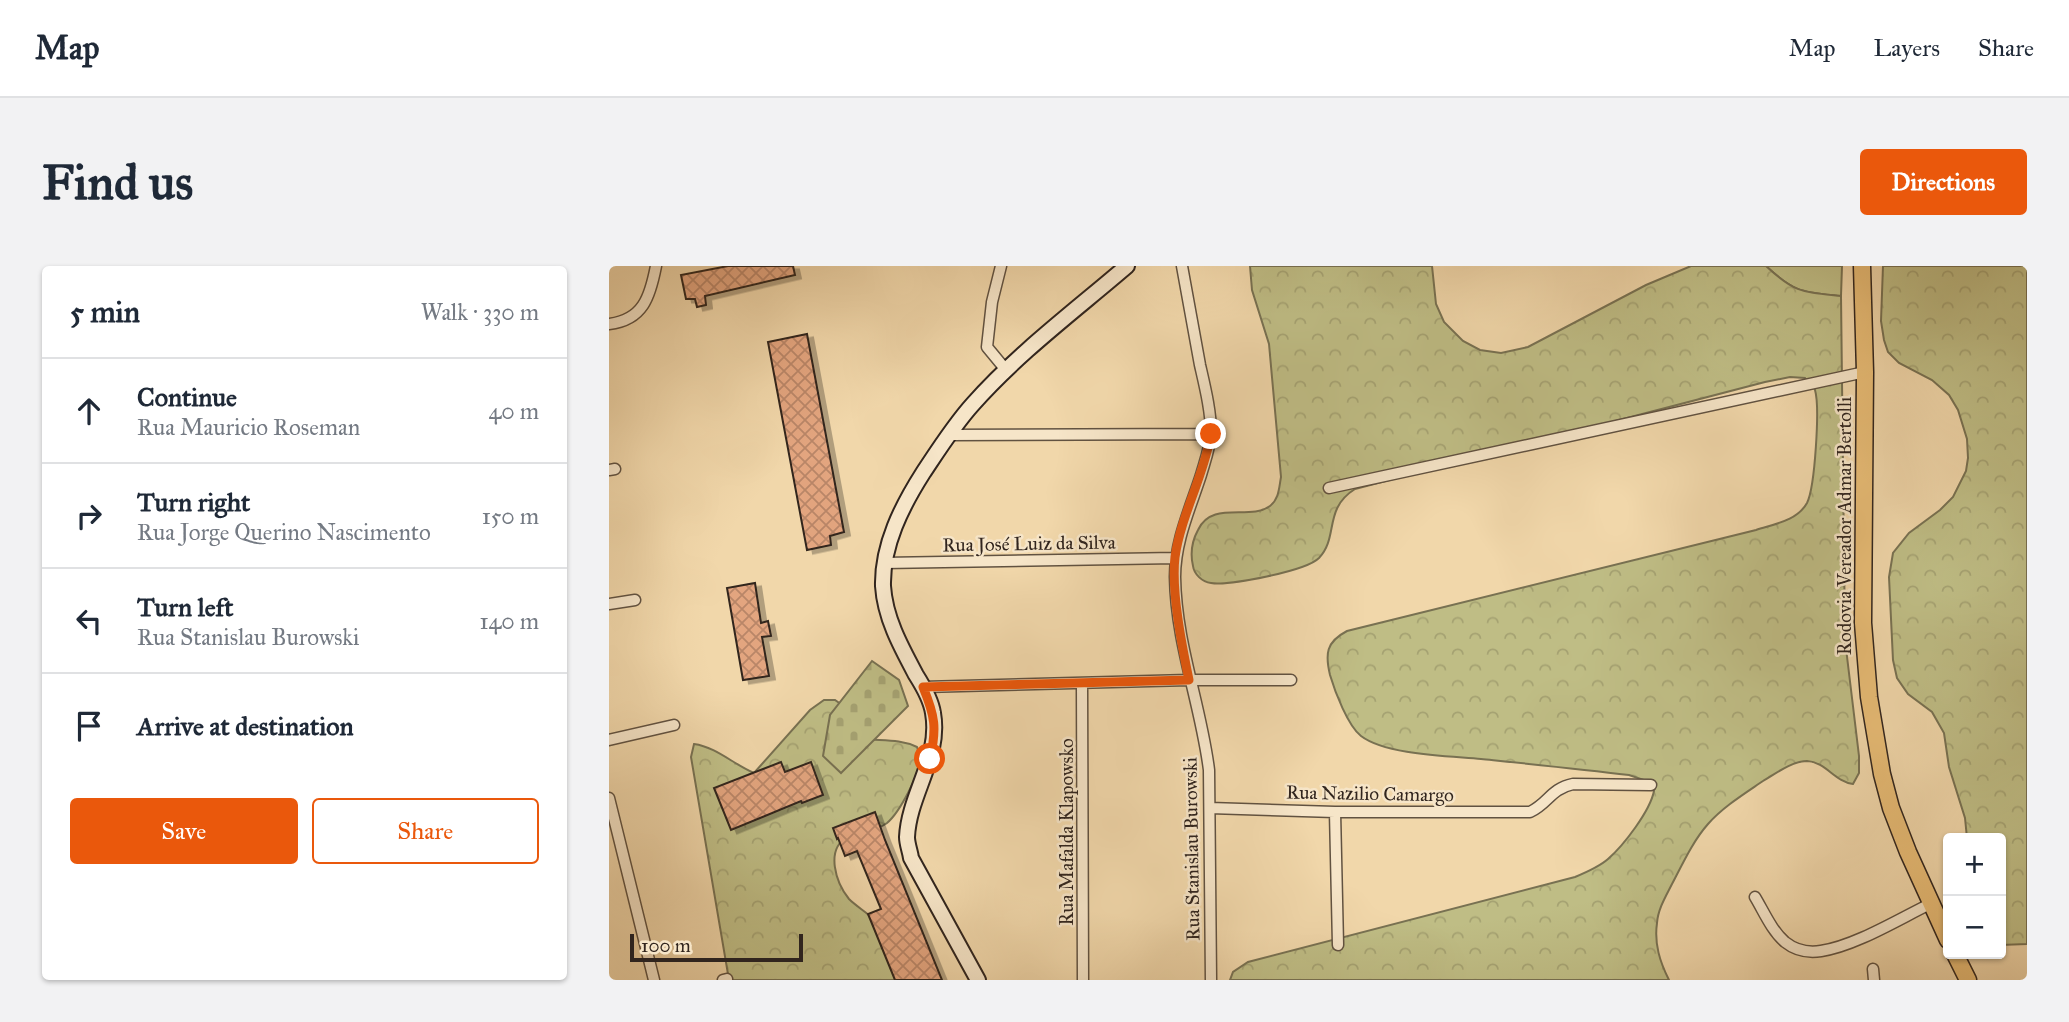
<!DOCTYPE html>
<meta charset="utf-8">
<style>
:root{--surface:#fff;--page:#f2f2f3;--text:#1f2937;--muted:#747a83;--line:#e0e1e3;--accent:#ea580c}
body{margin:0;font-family:"IM FELL Great Primer",serif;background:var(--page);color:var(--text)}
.controls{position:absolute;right:21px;bottom:21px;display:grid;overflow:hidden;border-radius:7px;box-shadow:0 2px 5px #0004}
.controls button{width:63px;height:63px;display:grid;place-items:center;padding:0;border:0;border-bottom:2px solid var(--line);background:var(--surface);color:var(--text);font:35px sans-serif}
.scale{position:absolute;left:21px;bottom:18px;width:173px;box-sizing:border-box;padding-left:7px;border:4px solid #31251e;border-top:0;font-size:19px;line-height:24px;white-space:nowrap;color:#31251e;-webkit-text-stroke:5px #f6e5c8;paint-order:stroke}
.stop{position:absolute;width:21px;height:21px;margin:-16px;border:5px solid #ea580c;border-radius:50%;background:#fff}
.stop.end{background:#ea580c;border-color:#fff;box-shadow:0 2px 7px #0008}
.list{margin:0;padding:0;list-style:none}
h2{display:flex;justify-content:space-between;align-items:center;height:91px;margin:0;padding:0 28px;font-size:30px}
h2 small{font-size:23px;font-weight:400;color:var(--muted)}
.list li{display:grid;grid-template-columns:46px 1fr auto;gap:21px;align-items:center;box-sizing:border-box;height:105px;padding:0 28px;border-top:2px solid var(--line)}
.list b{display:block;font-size:26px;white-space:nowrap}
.list p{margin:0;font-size:23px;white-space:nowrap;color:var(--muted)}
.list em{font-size:23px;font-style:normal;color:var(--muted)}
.actions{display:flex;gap:14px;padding:21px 28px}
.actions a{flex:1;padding:16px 0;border:2px solid var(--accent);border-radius:7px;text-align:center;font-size:24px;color:var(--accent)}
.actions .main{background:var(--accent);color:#fff}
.icon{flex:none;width:38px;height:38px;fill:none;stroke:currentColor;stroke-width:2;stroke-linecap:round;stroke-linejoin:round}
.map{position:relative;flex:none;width:1418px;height:714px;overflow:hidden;border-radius:7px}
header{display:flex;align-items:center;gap:42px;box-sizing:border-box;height:98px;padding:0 35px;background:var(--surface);border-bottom:2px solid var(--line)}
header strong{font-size:33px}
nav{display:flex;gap:38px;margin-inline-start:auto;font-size:24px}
.intro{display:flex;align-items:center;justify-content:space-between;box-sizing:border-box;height:168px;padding:0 42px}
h1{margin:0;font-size:49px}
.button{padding:18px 32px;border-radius:7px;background:var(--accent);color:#fff;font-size:24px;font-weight:700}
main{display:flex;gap:42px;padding:0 42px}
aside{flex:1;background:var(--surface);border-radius:7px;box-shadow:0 2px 5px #0004}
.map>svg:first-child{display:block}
.grass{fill:#bfbd85;stroke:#787152;stroke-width:2}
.forest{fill:url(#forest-crowns);stroke:#787152;stroke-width:2}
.cemetery{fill:url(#cemetery-stones);stroke:#787152;stroke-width:2}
.building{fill:url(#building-cross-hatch);stroke:#31251e;stroke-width:2;filter:url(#shadow)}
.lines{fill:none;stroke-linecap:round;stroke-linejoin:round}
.minor-casing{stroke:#615241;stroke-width:13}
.secondary-casing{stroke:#31251e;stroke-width:18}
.trunk-casing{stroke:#31251e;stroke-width:19}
.minor{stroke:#f6e5c8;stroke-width:10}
.secondary{stroke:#f6e5c8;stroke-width:14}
.trunk{stroke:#e8bc75;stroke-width:16}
.route{stroke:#ea580c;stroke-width:9}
.labels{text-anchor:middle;stroke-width:5;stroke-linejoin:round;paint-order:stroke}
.street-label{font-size:19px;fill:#31251e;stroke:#f6e5c8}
</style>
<header>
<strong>Map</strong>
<nav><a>Map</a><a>Layers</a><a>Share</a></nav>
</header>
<div class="intro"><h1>Find us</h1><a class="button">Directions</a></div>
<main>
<aside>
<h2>5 min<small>Walk · 330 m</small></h2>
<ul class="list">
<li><svg class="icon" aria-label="ahead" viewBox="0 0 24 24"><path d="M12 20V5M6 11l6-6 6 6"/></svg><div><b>Continue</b><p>Rua Mauricio Roseman</p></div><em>40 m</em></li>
<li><svg class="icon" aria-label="right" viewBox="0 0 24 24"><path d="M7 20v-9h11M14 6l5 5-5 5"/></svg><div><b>Turn right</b><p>Rua Jorge Querino Nascimento</p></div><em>150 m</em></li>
<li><svg class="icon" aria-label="left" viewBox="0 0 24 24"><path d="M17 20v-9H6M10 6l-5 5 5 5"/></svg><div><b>Turn left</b><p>Rua Stanislau Burowski</p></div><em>140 m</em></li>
<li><svg class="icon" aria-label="arrive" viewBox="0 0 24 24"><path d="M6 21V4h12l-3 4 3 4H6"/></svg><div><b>Arrive at destination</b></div></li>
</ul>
<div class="actions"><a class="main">Save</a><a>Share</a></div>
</aside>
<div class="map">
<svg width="1418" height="714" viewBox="0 0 1418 714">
<defs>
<pattern id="forest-crowns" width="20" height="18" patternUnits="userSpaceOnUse" patternTransform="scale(1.75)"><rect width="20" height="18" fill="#bfbd85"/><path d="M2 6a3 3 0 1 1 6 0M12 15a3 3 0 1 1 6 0" fill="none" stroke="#a5a272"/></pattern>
<pattern id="cemetery-stones" width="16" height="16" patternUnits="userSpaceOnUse" patternTransform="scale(1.75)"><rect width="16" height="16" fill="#bfbd85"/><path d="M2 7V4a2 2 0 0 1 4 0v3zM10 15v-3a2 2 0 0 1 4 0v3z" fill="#a5a272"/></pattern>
<pattern id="building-cross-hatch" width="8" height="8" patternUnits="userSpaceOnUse" patternTransform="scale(1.75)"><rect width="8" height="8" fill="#e3a57f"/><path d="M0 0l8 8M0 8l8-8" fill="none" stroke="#b98667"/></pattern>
<filter id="shadow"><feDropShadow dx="6" dy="3.5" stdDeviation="0" flood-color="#0004"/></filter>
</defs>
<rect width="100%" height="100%" fill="#f1d7aa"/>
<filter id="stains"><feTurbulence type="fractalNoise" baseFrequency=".00286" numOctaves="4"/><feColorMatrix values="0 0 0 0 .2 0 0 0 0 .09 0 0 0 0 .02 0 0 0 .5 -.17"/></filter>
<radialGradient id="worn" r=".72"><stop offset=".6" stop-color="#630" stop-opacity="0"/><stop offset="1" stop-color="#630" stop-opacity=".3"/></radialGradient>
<path class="grass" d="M1157 0H1233L1232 30C1193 26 1186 27 1157 0Z"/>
<path class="forest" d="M641 0H823L827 38 835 56 854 75 871 84 892 87 919 81 1037 19 1082 0H1157C1186 27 1193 26 1232 30L1236 374 1250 490V507L1244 518C1226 516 1217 496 1198 495 1183 495 1166 508 1154 515 1135 528 1114 541 1099 558 1084 575 1074 597 1063 618 1057 630 1049 643 1048 657 1045 678 1051 696 1060 714H621L624 706 639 696 966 611C978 606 990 601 999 593 1015 579 1041 545 1045 525L1038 515 1020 509C971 503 921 498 872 493 840 490 777 489 752 470 739 460 726 426 721 409 716 388 717 376 738 365L1147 264C1165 258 1188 255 1198 237 1206 221 1211 141 1206 124 1204 119 1199 116 1196 112L1181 111 1156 116 746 223C714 243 730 271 710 292 697 305 620 320 602 317 593 316 585 308 584 300 581 287 583 275 589 264 603 234 641 255 661 240 670 233 670 222 672 211L660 78 643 24Z
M1274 0H1418V678L1392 679V572H1358L1356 552 1340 501 1335 467 1323 446 1299 428 1288 412 1284 394 1280 311 1284 287 1300 267 1331 244 1344 231 1357 205 1359 192 1358 173 1349 144 1340 129 1323 114 1290 97 1279 86 1275 74 1272 55Z
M215 434H226L233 439 255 473C274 475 291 473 308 481 309 484 310 487 311 491 312 507 290 547 278 557 265 567 251 564 238 571 216 584 227 617 240 633 246 639 254 644 261 650 283 670 304 693 325 714H120L82 491 85 478C107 481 124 498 145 507L201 444Z"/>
<path class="cemetery" d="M263 395 290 414 299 440 232 507 214 490 221 449Z"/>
<path class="building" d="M119 0H184L186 9 96 30 97 39 88 41 86 33H77L72 9Z
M198 68 235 266 221 270 222 279 198 284 159 76Z
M146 317 152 357 159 355 162 370 153 371 160 410 134 414 118 322Z
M172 496 176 506 202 496 214 529 193 537 192 535 122 564 105 522Z
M266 546 276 574 333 714H286L259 648 272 643 248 585 236 590 229 572 228 573 224 562Z"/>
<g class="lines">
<g class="minor-casing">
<path id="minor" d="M392 0 383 36 378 81 397 104
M573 0C579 33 585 66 591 99 596 121 602 145 602 167 601 182 596 195 592 209 581 243 566 275 566 311 567 378 592 439 600 504L602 714
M0 58C34 54 41 31 47 0
M339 169 602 168
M0 204 6 203
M720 222 1256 106
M275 297 566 292
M0 338 26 334
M473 417 474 714
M314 421 580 414H682
M0 474 65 459
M0 532 45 714
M601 542 726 546H921C940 537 941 523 964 518L1042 519
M726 546 729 679
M1146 631C1155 646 1163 665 1176 676 1186 684 1199 687 1212 685 1246 680 1290 653 1321 638
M1264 703 1265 714
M114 714 118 713"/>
</g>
<g class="secondary-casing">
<path id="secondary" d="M369 714 302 592C301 585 298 578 298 571 300 528 332 492 324 447 322 434 314 420 307 409 292 381 276 352 274 320 273 279 293 240 314 207 330 183 345 159 364 138 408 88 468 43 518 0"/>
</g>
<g class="trunk-casing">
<path id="trunk" d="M1253 0 1256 106 1254 357 1260 431 1273 508 1282 542 1299 586 1339 674
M1346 688 1359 714"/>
</g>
<use href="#minor" class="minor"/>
<use href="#secondary" class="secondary"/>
<use href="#trunk" class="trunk"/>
</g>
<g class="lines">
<path class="route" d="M321 493C328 462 326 450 314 421L580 414C573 380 562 325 566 291 572 249 595 210 602 168"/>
</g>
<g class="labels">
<g class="street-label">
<text transform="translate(1235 260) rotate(-90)" y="7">Rodovia Vereador Admar Bertolli</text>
<text transform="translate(420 277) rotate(-1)" y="7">Rua José Luiz da Silva</text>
<text transform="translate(761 527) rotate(1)" y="7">Rua Nazilio Camargo</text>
<text transform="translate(457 566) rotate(-90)" y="7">Rua Mafalda Klapowsko</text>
<text transform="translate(582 583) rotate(-91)" y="7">Rua Stanislau Burowski</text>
</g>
</g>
<rect width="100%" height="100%" filter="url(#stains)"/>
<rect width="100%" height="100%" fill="url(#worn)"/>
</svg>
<div class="controls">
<button>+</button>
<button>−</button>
</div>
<div class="scale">100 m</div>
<div class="stop" style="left:321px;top:493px"></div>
<div class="stop end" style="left:602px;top:168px"></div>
</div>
</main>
